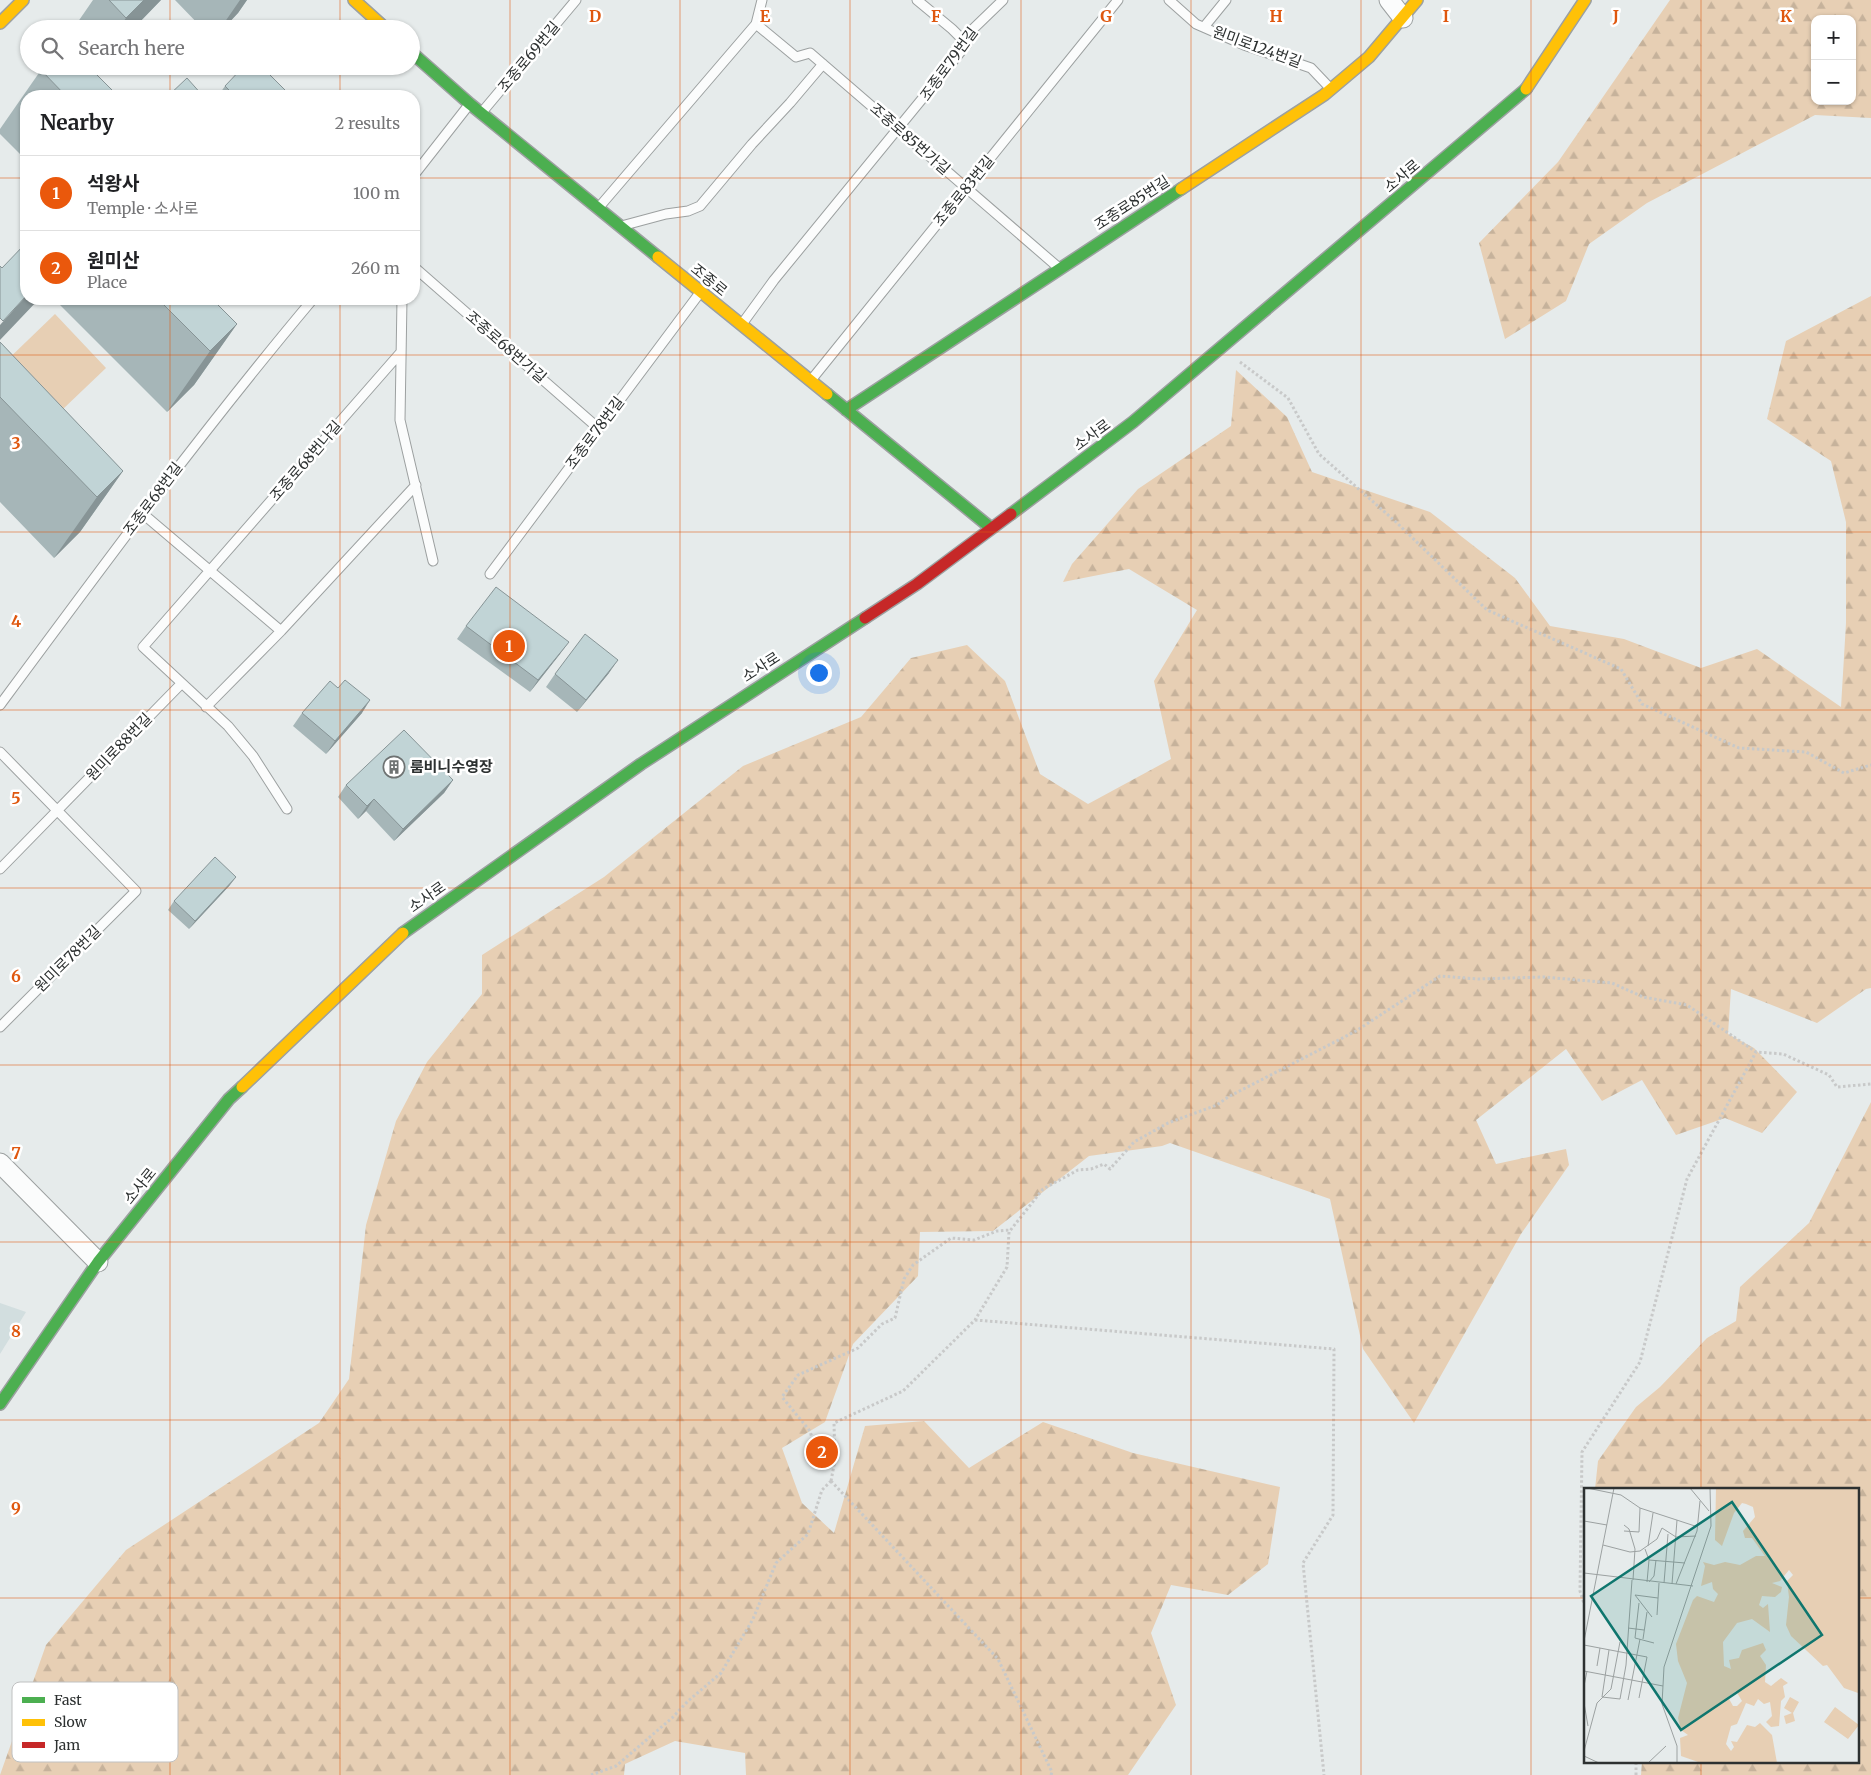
<!DOCTYPE html>
<meta charset="utf-8">
<style>
:root{--surface:#fff;--page:#f2f2f2;--text:#202124;--muted:#757577;--line:#e0e0e0;--accent:#ea580c}
body{margin:0;font-family:Merriweather,"Noto Sans KR",serif;background:var(--page);color:var(--text)}
.controls{position:absolute;right:15px;top:15px;display:grid;overflow:hidden;border-radius:10px;box-shadow:0 1px 4px #0004}
.controls button{width:45px;height:45px;display:grid;place-items:center;padding:0;border:0;border-bottom:1px solid var(--line);background:var(--surface);color:var(--text);font:25px sans-serif}
.you{position:absolute;left:818px;top:672px;width:18px;height:18px;margin:-12px;border:4px solid #fff;border-radius:50%;background:#1a73e8;box-shadow:0 0 0 8px #1a73e833}
.badge{display:grid;place-items:center;width:32px;height:32px;border-radius:50%;background:var(--accent);color:#fff;font-size:16px;font-weight:700}
.pin{position:absolute;translate:-50% -50%;border:2px solid #fff;box-shadow:0 1px 5px #0006}
.list{margin:0;padding:0;list-style:none}
h2{display:flex;justify-content:space-between;align-items:center;height:65px;margin:0;padding:0 20px;font-size:21px}
h2 small{font-size:16px;font-weight:400;color:var(--muted)}
.list li{display:grid;grid-template-columns:32px 1fr auto;gap:15px;align-items:center;box-sizing:border-box;height:75px;padding:0 20px;border-top:1px solid var(--line)}
.list b{display:block;font-size:19px;white-space:nowrap}
.list p{margin:0;font-size:16px;white-space:nowrap;color:var(--muted)}
.list em{font-size:16px;font-style:normal;color:var(--muted)}
.icon{flex:none;width:28px;height:28px;fill:none;stroke:currentColor;stroke-width:2;stroke-linecap:round;stroke-linejoin:round}
.map{position:relative;flex:none;width:1871px;height:1775px;overflow:hidden}
.search{position:absolute;background:var(--surface);box-shadow:0 1px 4px #0004;left:20px;top:20px;width:400px;height:55px;display:flex;align-items:center;gap:12px;box-sizing:border-box;padding:0 18px;border-radius:28px;color:var(--muted);font-size:19px}
.panel{position:absolute;background:var(--surface);box-shadow:0 1px 4px #0004;left:20px;top:90px;width:400px;height:215px;border-radius:20px}
.map>svg:first-child{display:block}
.built{fill:#d2dedf}
.grass{fill:#e7cfb4}
.forest{fill:url(#forest-firs);fill-rule:evenodd}
.lines{fill:none;stroke-linecap:round;stroke-linejoin:round}
.lane-casing{stroke:#9ca0a0;stroke-width:11}
.street-casing{stroke:#9ca0a0;stroke-width:21}
.fast-casing{stroke:#9ca0a0;stroke-width:14}
.slow-casing{stroke:#9ca0a0;stroke-width:14}
.jam-casing{stroke:#9ca0a0;stroke-width:14}
.path{stroke:#c8c9c9;stroke-width:3;stroke-dasharray:2.5 2.5;stroke-linecap:butt}
.lane{stroke:#fbfcfc;stroke-width:9}
.street{stroke:#fbfcfc;stroke-width:19}
.fast{stroke:#4caf50;stroke-width:11}
.slow{stroke:#ffc107;stroke-width:11}
.jam{stroke:#c62828;stroke-width:11}
.wall{fill:#a6b6b8}
.shaded-wall{fill:#879496}
.building{fill:#c1d4d6;stroke:#879496}
.grid{fill:none;stroke:#df570e;stroke-width:1;stroke-opacity:0.55}
.labels{text-anchor:middle;stroke-width:5;stroke-linejoin:round;paint-order:stroke}
.street-label{font-size:15px;fill:#2d3131;stroke:#fff}
.poi-label{font-size:15px;font-weight:bold;fill:#2d3131;stroke:#fff;text-anchor:start}
.inset-road{fill:none;stroke:#9ca1a1;stroke-width:1}
.view{fill:#0f766e;fill-opacity:0.15;stroke:#0f766e;stroke-width:2.5}
.inset-edge{fill:none;stroke:#2d3131;stroke-width:2.5}
.key{fill:#fff;stroke:#c0c1c1;stroke-width:1}
.key-label{font-size:14px;fill:#2d3131}
.grid-label{font-size:16px;text-anchor:middle;font-weight:bold;fill:#df570e;stroke:#fff;stroke-width:5;stroke-linejoin:round;paint-order:stroke}
</style>
<div class="map">
<svg width="1871" height="1775" viewBox="0 0 1871 1775">
<defs>
<pattern id="forest-firs" width="22" height="20" patternUnits="userSpaceOnUse" patternTransform="scale(1.25)"><rect width="22" height="20" fill="#e7cfb4"/><path d="M5 1l3.5 6h-7zM16 11l3.5 6h-7z" fill="#c6b29b"/></pattern>
</defs>
<rect width="100%" height="100%" fill="#e6ebeb"/>
<path class="built" d="M0 1303 26 1312 0 1354Z"/>
<path class="grass" d="M55 314 106 368 41 430 0 367Z"/>
<path class="forest" d="M1670 0H1871V118L1815 115 1647 203 1589 244 1566 301 1505 339 1479 243 1558 162ZM1815 19H1852V101H1815Z
M1871 296V988L1866 989 1817 1023 1731 989 1728 1034 1754 1048 1797 1092 1762 1133 1725 1118 1676 1135 1642 1080 1602 1101 1566 1049 1476 1120 1496 1164 1566 1149 1569 1165 1521 1234 1414 1423 1363 1349 1330 1199 1170 1143 1162 1146 1089 1156 993 1231 920 1232 918 1276 853 1344 825 1422 782 1448 802 1503 834 1533 865 1426 924 1421 969 1468 1043 1422 1133 1453 1280 1487 1268 1564 1228 1595 1171 1585 1151 1633 1176 1705 1128 1775H746L745 1753 675 1741 625 1764 624 1775H0L46 1645 126 1550 319 1423 349 1379 366 1225 396 1121 427 1062 482 994V955L604 877 743 766 861 717 911 658 967 645 1005 681 1040 774 1088 804 1171 759 1154 681 1197 610 1129 569 1063 582 1072 564 1138 489 1231 426 1236 370 1287 417 1312 472 1430 512 1515 578 1550 626 1624 639 1701 668 1757 649 1841 707 1846 623V522L1831 461 1767 419 1786 341Z
M1871 1102V1775H1641L1642 1761H1857V1489H1595L1598 1461 1636 1407 1660 1387 1707 1338 1736 1321 1740 1287 1809 1223Z"/>
<g class="lines">
<g class="lane-casing">
<path id="lane" d="M917 0 952 29 967 44
M1169 0 1196 24 1244 45 1311 68 1330 88
M756 24 796 57 810 53 1059 268
M1204 27 1226 0
M483 111 576 0
M414 175 468 106
M600 206 756 24 762 0
M625 225 666 214 688 211 700 206 752 144 790 103 823 64
M414 267 598 428
M402 299 400 420 433 561
M742 324 774 280 967 44 973 29 1003 0
M812 379 1118 0
M142 513 281 631
M490 574 699 294
M0 705C102 567 203 430 313 299
M206 707 281 631 416 485
M0 752 136 891 0 1027
M287 809 253 756 228 726 143 647 401 352
M0 869 181 684"/>
</g>
<g class="street-casing">
<path id="street" d="M1389 0 1403 18
M0 1163 98 1262"/>
</g>
<g class="fast-casing">
<path id="fast" d="M411 52 470 104 658 257
M827 394 991 528
M846 410 1181 189
M1011 514 1133 422 1526 89
M403 933 641 764 865 618
M0 1404 98 1262 229 1099 242 1087"/>
</g>
<g class="slow-casing">
<path id="slow" d="M354 0 386 29
M0 23 23 0
M1526 89 1585 0
M1181 189 1324 95 1369 57 1417 0
M658 257 827 394
M242 1087 403 933"/>
</g>
<g class="jam-casing">
<path id="jam" d="M865 618 917 584 1011 514"/>
</g>
<path class="path" d="M1240 362 1288 398 1319 454 1396 522 1487 610 1621 669 1642 704 1739 748 1806 752 1844 773 1871 765
M975 1320 1334 1349 1333 1515 1303 1563 1324 1775
M834 1465 817 1455 810 1431 782 1397 798 1375 858 1348 882 1324 895 1318 904 1279 913 1265 951 1238 974 1240 997 1231 1010 1230
M831 1481 835 1460 834 1423 903 1391 975 1320 1007 1267 1009 1232 1043 1189 1078 1170 1091 1169 1104 1164 1110 1169 1134 1142 1168 1123 1217 1105 1228 1097 1356 1031 1440 976 1478 979 1544 977 1612 983 1643 997 1687 1005 1756 1052 1783 1054 1829 1075 1837 1087 1871 1084
M831 1481 998 1659 1052 1772 1051 1775
M1585 1607 1580 1591 1582 1452 1640 1362 1687 1179 1756 1052
M591 1775 616 1766 672 1718 688 1701 721 1673 753 1619 776 1563 808 1534 822 1490 831 1481
M1636 1775V1761"/>
<use href="#lane" class="lane"/>
<use href="#street" class="street"/>
<use href="#fast" class="fast"/>
<use href="#slow" class="slow"/>
<use href="#jam" class="jam"/>
</g>
<path class="wall" d="M93 0H161L133 29H73Z
M175 0H247L238 13 223 29H203Z
M45 66H96L92 70 118 96H26V160L0 134V129L41 70Z
M225 86 291 96H218Z
M62 299H212L237 324 194 385 167 412 59 304Z
M0 342 123 471 80 532 54 558 0 502Z
M466 626 560 654 530 692 457 639Z
M609 673 577 712 546 687 555 674Z
M338 688 362 713 326 754 293 726 302 713Z
M453 780 444 793 394 841 366 811 358 819 338 797 346 785Z
M230 885 189 929 168 910 174 901Z"/>
<path class="shaded-wall" d="M144 0H161L133 29H118L126 18Z
M240 0H247L238 13 223 29H220Z
M92 66H96L83 79Z
M26 296V299H39L0 340V325Z
M237 324 194 385 167 412 210 351Z
M123 471 80 532 54 558 97 497Z
M569 642 560 654 530 692 538 680Z
M618 660 609 673 577 712 586 700Z
M370 700 362 713 326 754 335 741Z
M453 780 444 793 394 841 403 829Z
M374 799 366 811 358 819 367 806Z
M236 877 230 885 189 929 195 921Z"/>
<path class="building" d="M109 0H144L126 18Z
M45 66H88L118 96H66L41 70Z
M244 66H261L291 96H235L225 86Z
M187 78 203 96H168Z
M26 243V296L3 321 0 318V266L2 268Z
M158 299H212L237 324 210 351Z
M0 342 123 471 97 497 0 397Z
M496 587 569 642 538 680 466 626Z
M585 634 618 660 586 700 555 674Z
M345 680 370 700 335 741 302 713 330 681 338 688Z
M404 730 453 780 403 829 374 799 367 806 346 785Z
M215 857 236 877 195 921 174 901Z"/>
<path class="grid" d="M170 0V29M340 0V29M510 0V1775M680 0V1775M850 0V1775M1021 0V1775M1191 0V1775M1361 0V1775M1531 0V1775M1701 0V1489M170 66V96M340 66V96M0 178H26M414 178H1871M170 299V1775M340 299V1775M0 355H1871M0 532H1871M0 710H1871M0 888H1871M0 1065H1871M0 1242H1871M0 1420H1871M0 1598H1585M1857 1598H1871M1701 1761V1775"/>
<defs>
<g id="building-ring" transform="scale(1.125)"><circle r="9.5" fill="#fff" stroke="#6e7272" stroke-width="1.5"/><path d="M-4-6H4V6H1V3H-1V6H-4ZM-2.5-4.3h1.7v1.8h-1.7ZM.8-4.3h1.7v1.8H.8ZM-2.5-1h1.7V.8h-1.7ZM.8-1h1.7V.8H.8Z" fill="#6e7272"/></g>
</defs>
<g fill-rule="evenodd">
<use href="#building-ring" x="394" y="767"/>
</g>
<g class="labels">
<g class="street-label">
<text transform="translate(1257 47) rotate(20)" y="5">원미로124번길</text>
<text transform="translate(529 57) rotate(-50)" y="5">조종로69번길</text>
<text transform="translate(949 64) rotate(-54)" y="5">조종로79번길</text>
<text transform="translate(910 139) rotate(41)" y="5">조종로85번가길</text>
<text transform="translate(1402 176) rotate(-40)" y="5">소사로</text>
<text transform="translate(964 191) rotate(-51)" y="5">조종로83번길</text>
<text transform="translate(1132 203) rotate(-33)" y="5">조종로85번길</text>
<text transform="translate(709 280) rotate(39)" y="5">조종로</text>
<text transform="translate(506 347) rotate(41)" y="5">조종로68번가길</text>
<text transform="translate(595 433) rotate(-53)" y="5">조종로78번길</text>
<text transform="translate(1092 435) rotate(-36)" y="5">소사로</text>
<text transform="translate(306 461) rotate(-49)" y="5">조종로68번나길</text>
<text transform="translate(153 499) rotate(-53)" y="5">조종로68번길</text>
<text transform="translate(761 667) rotate(-33)" y="5">소사로</text>
<text transform="translate(119 747) rotate(-46)" y="5">원미로88번길</text>
<text transform="translate(427 897) rotate(-35)" y="5">소사로</text>
<text transform="translate(68 959) rotate(-45)" y="5">원미로78번길</text>
<text transform="translate(140 1186) rotate(-51)" y="5">소사로</text>
</g>
<g class="poi-label">
<text x="410" y="772">룸비니수영장</text>
</g>
</g>
<g transform="translate(1584 1488)">
<rect width="275" height="275" fill="#e6ebeb"/>
<path d="M206 209 215 214 209 225 211 233 202 236 200 228 208 225 200 220ZM251 219 275 237 264 251 240 234Z" fill="#e7cfb4"/>
<path d="M132 0H275L274 205 260 200 243 177 239 178 207 148 202 137 205 109 203 93 209 87 205 82 196 93 188 95 198 99 197 104 191 109 178 108 175 117 179 120 184 116 186 144 168 131 153 135 139 154 140 178 147 181 145 172 155 170 158 162 179 155 182 162 176 168 182 177 181 194 187 198 197 190 204 195 199 198 201 209 197 213 195 238 187 239 182 234 188 228 186 214 180 216 174 211 170 218 162 215 153 236 147 238 142 256 147 263 150 259 147 253 153 254 163 237 171 239 176 235 188 247 193 275H117L97 268 96 250 104 247 97 242 94 230 103 195 94 173 92 156 109 112 113 108 130 114 134 106 129 101 128 94 117 98 121 78 119 74 130 77 141 74 156 77 172 68H181L168 50H161L159 43 171 29 169 19 162 16 158 15 150 25 138 58 131 52ZM152 203 158 213 153 218H149L144 209Z" fill="#e7cfb4" fill-rule="evenodd"/>
<path class="inset-road" d="M3 0 37 7 56 20 114 39M106 0 125 23M0 33 23 37M40 37 45 41 51 61 49 92M40 43 55 44 56 20M19 57 46 64 56 63 73 51 78 40 92 49 112 48M64 58 69 25M61 61 65 72 63 94M65 72 101 75M0 85 109 98M65 94 70 88 72 72M80 95 84 46M88 96 93 32M92 96 113 43 116 13M51 107 68 129M51 107 74 110M55 115 51 150 70 155M73 127 75 95M44 140 60 142M59 151 63 124M0 153 30 0M0 157 63 169 55 210M13 178 16 160M0 183 79 198M0 198 3 183M18 209 36 211 42 177 48 92M18 209 25 162M44 212 56 151M0 215 4 238M0 263 13 215 27 201 36 154M0 268 15 275M64 275 82 258M93 275V258L78 216 80 179 127 38 126 0"/>
<path class="view" d="M148 14 238 147 97 242 7 108Z"/>
<rect width="275" height="275" class="inset-edge"/>
</g>
<rect x="12" y="1682" width="166" height="80" rx="8" class="key"/>
<rect x="22" y="1697" width="23" height="6" fill="#4caf50"/>
<rect x="22" y="1719" width="23" height="7" fill="#ffc107"/>
<rect x="22" y="1742" width="23" height="6" fill="#c62828"/>
<g class="key-label">
<text x="54" y="1705">Fast</text>
<text x="54" y="1727">Slow</text>
<text x="54" y="1750">Jam</text>
</g>
<g class="grid-label">
<text x="595" y="22">D</text>
<text x="765" y="22">E</text>
<text x="936" y="22">F</text>
<text x="1106" y="22">G</text>
<text x="1276" y="22">H</text>
<text x="1446" y="22">I</text>
<text x="1616" y="22">J</text>
<text x="1786" y="22">K</text>
<text x="16" y="449">3</text>
<text x="16" y="627">4</text>
<text x="16" y="804">5</text>
<text x="16" y="982">6</text>
<text x="16" y="1159">7</text>
<text x="16" y="1337">8</text>
<text x="16" y="1514">9</text>
</g>
</svg>
<div class="controls">
<button>+</button>
<button>−</button>
</div>
<div class="you"></div>
<div class="pin badge" style="left:509px;top:646px">1</div>
<div class="pin badge" style="left:822px;top:1452px">2</div>
<div class="search"><svg class="icon" aria-label="search" viewBox="0 0 24 24"><circle cx="10" cy="10" r="6"/><path d="M15 15l6 6"/></svg>Search here</div>
<section class="panel">
<h2>Nearby<small>2 results</small></h2>
<ul class="list">
<li><span class="badge">1</span><div><b>석왕사</b><p>Temple · 소사로</p></div><em>100 m</em></li>
<li><span class="badge">2</span><div><b>원미산</b><p>Place</p></div><em>260 m</em></li>
</ul>
</section>
</div>
